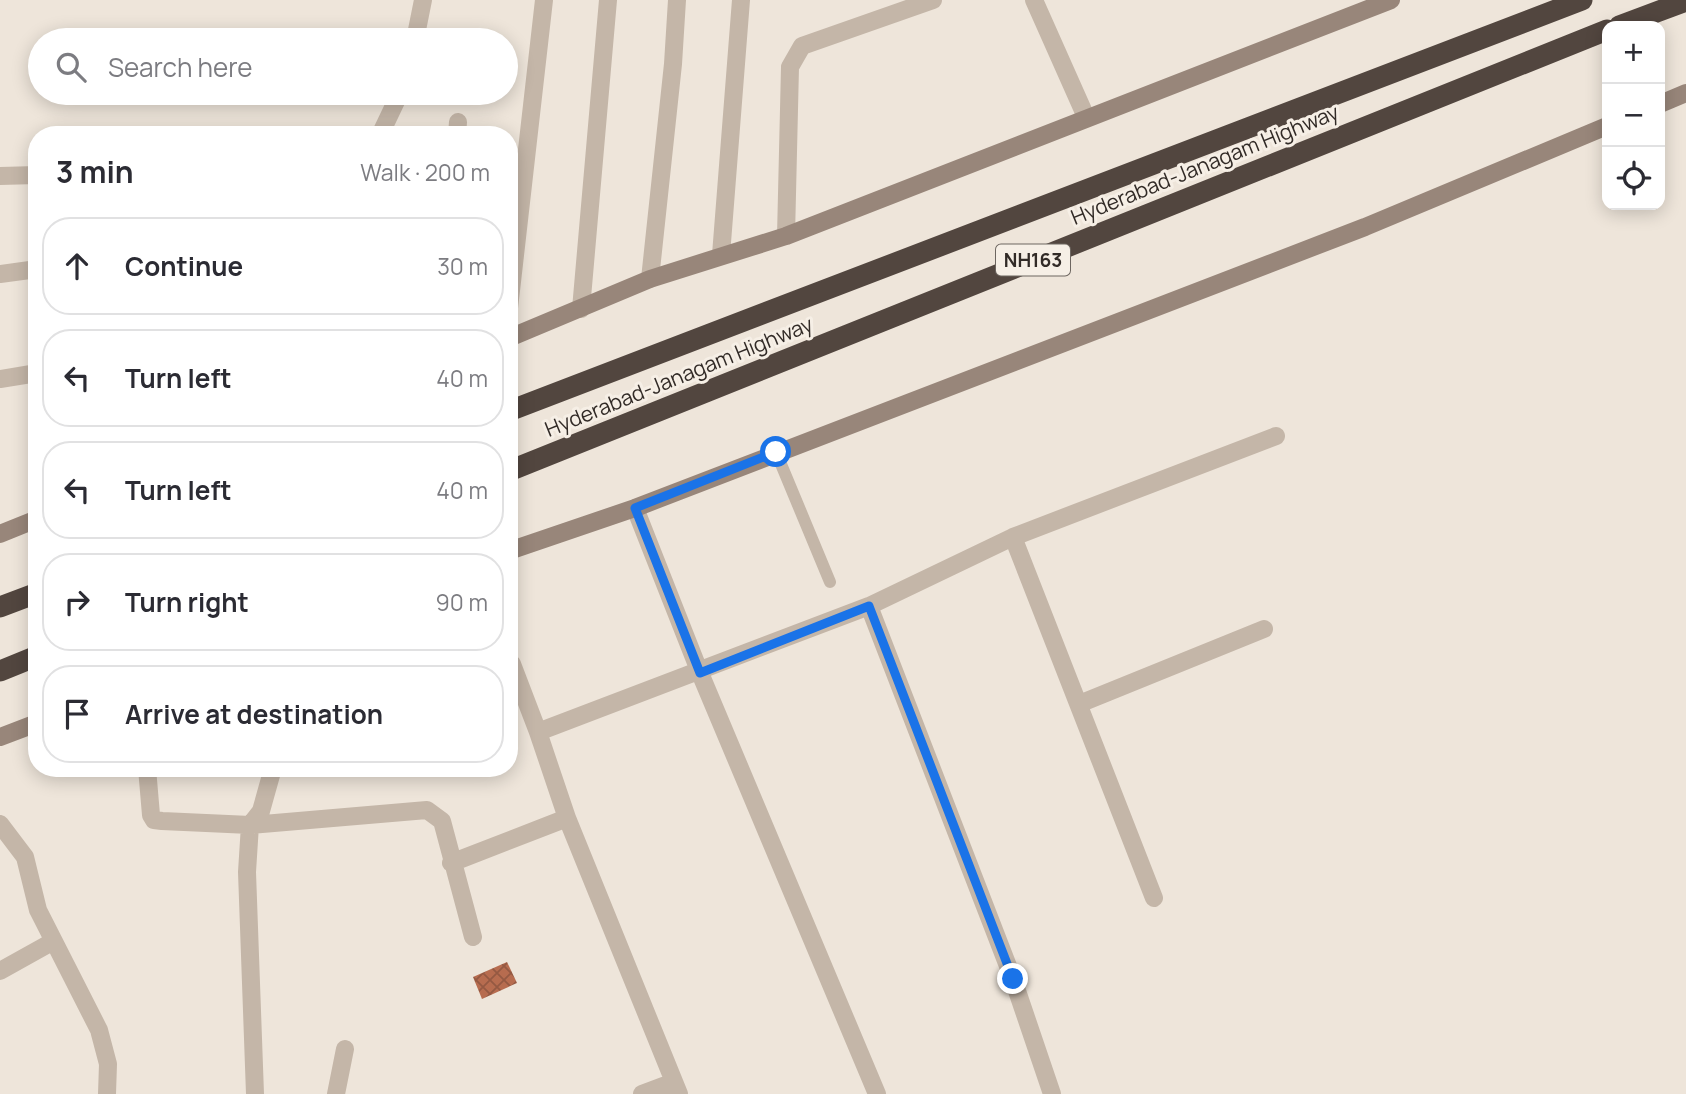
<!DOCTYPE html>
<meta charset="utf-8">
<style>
:root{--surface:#fff;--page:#f7f7f7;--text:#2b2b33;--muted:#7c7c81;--line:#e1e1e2}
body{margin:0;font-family:Manrope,sans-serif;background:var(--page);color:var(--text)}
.controls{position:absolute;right:21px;top:21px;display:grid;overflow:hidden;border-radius:14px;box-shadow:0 4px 18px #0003}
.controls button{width:63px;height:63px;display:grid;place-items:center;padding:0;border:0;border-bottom:2px solid var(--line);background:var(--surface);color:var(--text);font:35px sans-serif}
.stop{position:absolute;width:21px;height:21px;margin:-16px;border:5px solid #1a73e8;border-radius:50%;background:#fff}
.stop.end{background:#1a73e8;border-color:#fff;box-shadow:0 2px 7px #0008}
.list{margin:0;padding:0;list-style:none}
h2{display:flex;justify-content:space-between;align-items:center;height:91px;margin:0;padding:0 28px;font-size:30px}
h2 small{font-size:23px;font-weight:400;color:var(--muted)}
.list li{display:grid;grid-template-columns:46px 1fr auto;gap:21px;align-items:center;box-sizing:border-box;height:98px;margin:0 14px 14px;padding:0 14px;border:2px solid var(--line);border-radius:28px}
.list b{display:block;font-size:26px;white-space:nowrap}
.list em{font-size:23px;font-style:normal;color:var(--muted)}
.icon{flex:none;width:38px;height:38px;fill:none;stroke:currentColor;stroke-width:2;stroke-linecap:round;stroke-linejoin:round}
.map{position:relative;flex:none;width:1686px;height:1094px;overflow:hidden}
.search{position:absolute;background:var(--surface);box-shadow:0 4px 18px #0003;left:28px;top:28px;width:490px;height:77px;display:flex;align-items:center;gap:18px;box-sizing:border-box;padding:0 24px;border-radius:38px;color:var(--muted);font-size:26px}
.panel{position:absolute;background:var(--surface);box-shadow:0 4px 18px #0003;left:28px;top:126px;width:490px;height:651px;border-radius:28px}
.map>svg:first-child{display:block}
.building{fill:url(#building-cross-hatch)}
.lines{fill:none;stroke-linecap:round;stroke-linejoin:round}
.lane{stroke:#c4b6a8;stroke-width:12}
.street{stroke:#c4b6a8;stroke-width:18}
.secondary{stroke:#98867a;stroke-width:18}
.highway{stroke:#52463f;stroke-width:21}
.route{stroke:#1a73e8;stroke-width:9}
.labels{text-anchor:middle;stroke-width:6;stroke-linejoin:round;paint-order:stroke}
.shield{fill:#f6efe6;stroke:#6d6660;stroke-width:2}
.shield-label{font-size:19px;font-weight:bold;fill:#322b27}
.street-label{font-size:21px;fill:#322b27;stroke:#f6efe6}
</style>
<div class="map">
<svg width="1686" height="1094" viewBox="0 0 1686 1094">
<defs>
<pattern id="building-cross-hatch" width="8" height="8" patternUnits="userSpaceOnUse" patternTransform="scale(1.75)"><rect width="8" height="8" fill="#b76c4f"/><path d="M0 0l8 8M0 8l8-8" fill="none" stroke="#955942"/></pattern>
</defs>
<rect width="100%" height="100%" fill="#eee5da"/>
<path class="building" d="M507 962 517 983 482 999 473 977Z"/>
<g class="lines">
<path class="lane" d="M776 452 830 582"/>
<path class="street" d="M1034 0 1086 117
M415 40 423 0
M380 135 400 93
M457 135 458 122
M0 176 37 175
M786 236 790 67 802 46 933 0
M721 255 741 0
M0 274 37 269
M650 279 673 64 677 0
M509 308 544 0
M581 309 608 0
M0 379 37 373
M635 508 700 673 877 1094
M1013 537 1154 898
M869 606 1013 979 1052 1094
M512 664 538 732
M1079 704 1264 629
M147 768 151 815 154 820 162 821 250 825 427 810 442 821 473 937
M0 824 25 857 38 910 99 1030 108 1064 107 1094
M451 863 567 818
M0 971 52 942
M255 1094 247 872 250 825 261 811 273 768
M336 1094 345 1049
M642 1094 674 1082
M679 1094 567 818 538 732 869 606 1013 537 1276 436"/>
<path class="secondary" d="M1660 104 1686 93
M509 338 650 279 786 236 1391 0
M0 534 37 519
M509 551 635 508 1365 227 1607 126
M0 737 37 723"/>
<path class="highway" d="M1619 26 1686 1
M509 411 1582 0
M509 471 1607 30
M0 607 37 593
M0 671 37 656"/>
</g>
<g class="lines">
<path class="route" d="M776 452 635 508 700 673 869 606 1013 979"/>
</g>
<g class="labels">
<rect class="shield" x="996" y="244.5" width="74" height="31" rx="5"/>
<g class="shield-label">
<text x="1033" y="267">NH163</text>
</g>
<g class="street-label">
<text transform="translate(1205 165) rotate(-22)" y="7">Hyderabad-Janagam Highway</text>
<text transform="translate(679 377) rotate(-22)" y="7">Hyderabad-Janagam Highway</text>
</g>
</g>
</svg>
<div class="controls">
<button>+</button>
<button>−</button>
<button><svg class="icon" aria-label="locate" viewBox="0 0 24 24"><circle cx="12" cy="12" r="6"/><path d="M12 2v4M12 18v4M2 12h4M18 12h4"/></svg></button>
</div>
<div class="stop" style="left:776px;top:452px"></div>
<div class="stop end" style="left:1013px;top:979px"></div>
<div class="search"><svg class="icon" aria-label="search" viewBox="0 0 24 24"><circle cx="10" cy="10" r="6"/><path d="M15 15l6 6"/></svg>Search here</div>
<section class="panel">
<h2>3 min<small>Walk · 200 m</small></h2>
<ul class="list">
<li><svg class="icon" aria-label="ahead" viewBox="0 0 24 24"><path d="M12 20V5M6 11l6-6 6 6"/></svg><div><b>Continue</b></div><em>30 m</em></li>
<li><svg class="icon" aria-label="left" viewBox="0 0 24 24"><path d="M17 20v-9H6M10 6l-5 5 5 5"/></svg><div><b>Turn left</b></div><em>40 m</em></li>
<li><svg class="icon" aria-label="left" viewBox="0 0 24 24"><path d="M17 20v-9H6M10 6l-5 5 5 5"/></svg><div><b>Turn left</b></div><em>40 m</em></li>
<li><svg class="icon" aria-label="right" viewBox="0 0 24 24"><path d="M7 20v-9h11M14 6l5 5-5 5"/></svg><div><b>Turn right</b></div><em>90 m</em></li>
<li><svg class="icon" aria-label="arrive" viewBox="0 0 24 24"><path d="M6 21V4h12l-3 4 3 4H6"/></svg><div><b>Arrive at destination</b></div></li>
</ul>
</section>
</div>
